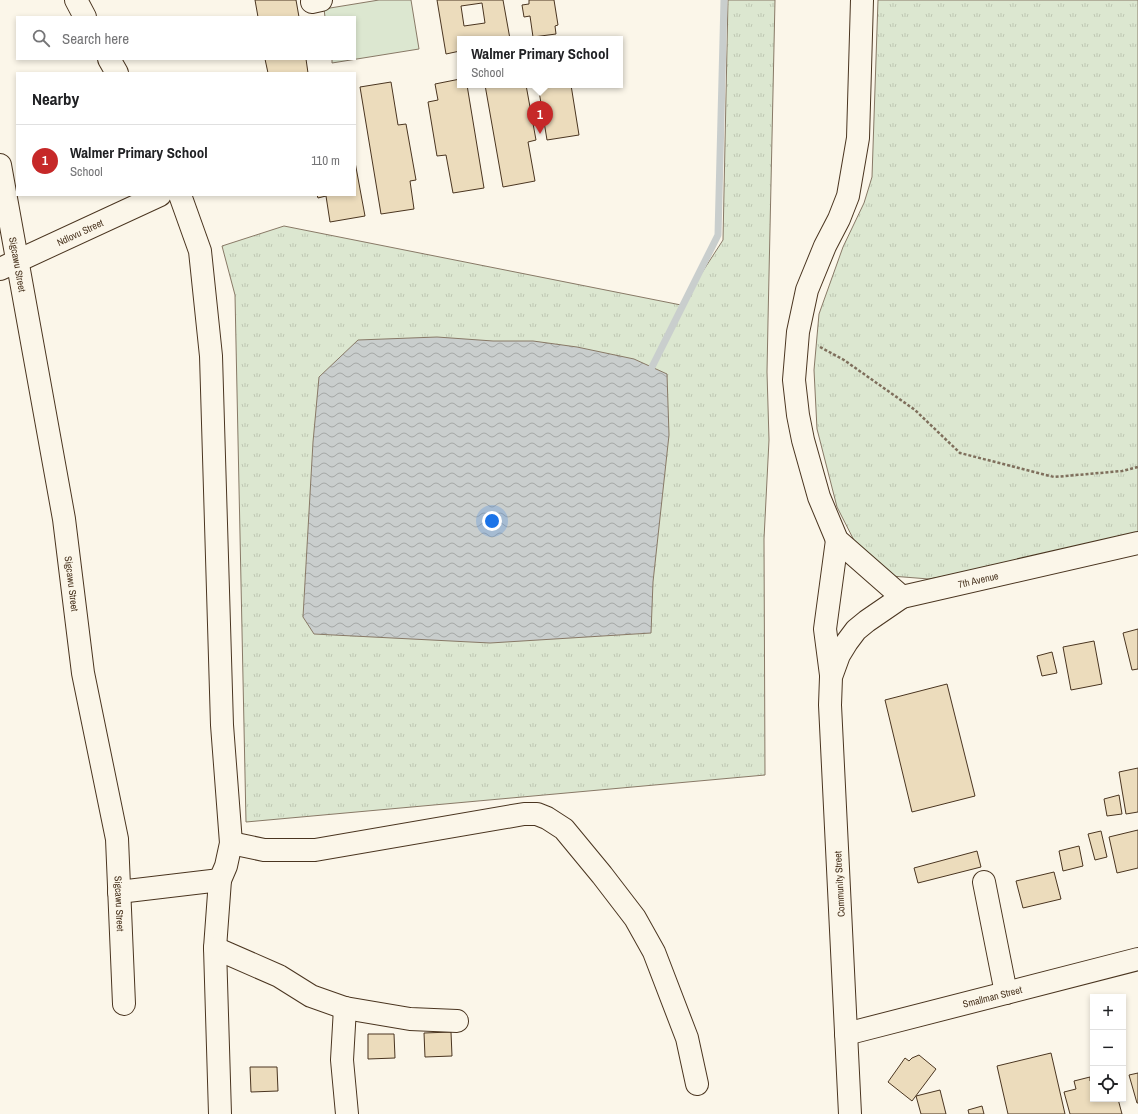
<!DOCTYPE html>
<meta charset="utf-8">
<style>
:root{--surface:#fff;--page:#f6f6f6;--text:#202124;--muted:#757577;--line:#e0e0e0;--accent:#c62828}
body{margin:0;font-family:"Archivo Narrow",sans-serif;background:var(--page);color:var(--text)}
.controls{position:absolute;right:12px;bottom:12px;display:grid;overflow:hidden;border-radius:0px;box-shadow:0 2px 6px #0003}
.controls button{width:36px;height:36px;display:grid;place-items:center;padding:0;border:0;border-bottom:1px solid var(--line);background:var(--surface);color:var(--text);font:20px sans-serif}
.you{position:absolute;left:492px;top:521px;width:14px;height:14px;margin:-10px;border:3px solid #fff;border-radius:50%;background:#1a73e8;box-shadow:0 0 0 6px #1a73e833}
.badge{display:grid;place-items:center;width:26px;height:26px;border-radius:50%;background:var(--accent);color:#fff;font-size:13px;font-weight:700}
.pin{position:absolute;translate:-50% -33px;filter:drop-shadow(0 1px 2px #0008)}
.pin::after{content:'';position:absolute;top:21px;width:14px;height:12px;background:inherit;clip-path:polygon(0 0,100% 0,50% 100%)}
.popup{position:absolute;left:457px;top:36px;width:166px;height:52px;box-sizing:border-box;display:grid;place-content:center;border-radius:0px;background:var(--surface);filter:drop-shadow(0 1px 3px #0005);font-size:13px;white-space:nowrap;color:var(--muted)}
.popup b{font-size:15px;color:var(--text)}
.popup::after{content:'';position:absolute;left:50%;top:100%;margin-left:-8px;border:8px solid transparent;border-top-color:var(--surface)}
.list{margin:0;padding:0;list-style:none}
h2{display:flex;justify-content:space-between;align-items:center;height:52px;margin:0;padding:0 16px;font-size:17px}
h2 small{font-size:13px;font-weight:400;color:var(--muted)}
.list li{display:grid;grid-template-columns:26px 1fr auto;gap:12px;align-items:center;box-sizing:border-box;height:72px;padding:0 16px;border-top:1px solid var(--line)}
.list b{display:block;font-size:15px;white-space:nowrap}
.list p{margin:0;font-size:13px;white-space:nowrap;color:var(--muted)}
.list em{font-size:13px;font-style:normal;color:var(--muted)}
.icon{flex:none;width:22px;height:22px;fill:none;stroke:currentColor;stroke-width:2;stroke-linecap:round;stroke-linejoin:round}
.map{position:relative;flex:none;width:1138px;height:1114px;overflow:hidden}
.search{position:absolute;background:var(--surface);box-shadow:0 2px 6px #0003;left:16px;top:16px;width:340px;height:44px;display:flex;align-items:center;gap:10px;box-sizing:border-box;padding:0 14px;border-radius:0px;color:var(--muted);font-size:15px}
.panel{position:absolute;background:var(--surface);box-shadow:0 2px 6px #0003;left:16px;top:72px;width:340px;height:124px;border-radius:0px}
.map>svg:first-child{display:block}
.grass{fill:url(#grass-tufts);stroke:#887966}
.pitch{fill:#dce7d0;stroke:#887966}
.water{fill:url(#water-waves);stroke:#887966}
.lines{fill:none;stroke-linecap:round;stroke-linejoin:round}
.stream{stroke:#c9cecd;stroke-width:7}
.building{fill:#ecdcbc;stroke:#4a3520;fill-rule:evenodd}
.minor-casing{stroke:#4a3520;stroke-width:24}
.path{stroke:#7f6f5c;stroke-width:2.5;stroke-dasharray:3 2;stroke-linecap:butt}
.minor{stroke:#fbf6e9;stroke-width:22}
.labels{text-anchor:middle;stroke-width:3;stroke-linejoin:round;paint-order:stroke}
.street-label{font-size:10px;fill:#4a3520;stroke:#fbf6e9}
</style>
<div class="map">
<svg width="1138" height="1114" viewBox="0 0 1138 1114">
<defs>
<pattern id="grass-tufts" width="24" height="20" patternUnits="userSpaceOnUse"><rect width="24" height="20" fill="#dce7d0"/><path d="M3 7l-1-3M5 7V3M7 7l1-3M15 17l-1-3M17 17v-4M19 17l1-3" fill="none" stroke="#bec7b2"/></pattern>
<pattern id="water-waves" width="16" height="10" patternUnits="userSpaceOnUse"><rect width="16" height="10" fill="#c9cecd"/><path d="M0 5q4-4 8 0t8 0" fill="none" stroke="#a5a8a6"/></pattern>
</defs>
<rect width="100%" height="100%" fill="#fbf6e9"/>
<path class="grass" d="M728 0H775L768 321 767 372 769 440 764 539 765 775 246 822 235 295 222 246 284 226 681 305 723 240Z
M878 0H1138V537L1084 550 929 579 891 576 861 554 837 507 817 429 814 370 819 314 843 247 864 203 872 177Z"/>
<path class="pitch" d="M379 0H411L419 49 332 63V59H355V17H325L324 9Z"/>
<path class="water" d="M437 337 493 341H533L577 347 634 359 667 374 669 435 653 582 651 633 490 643 314 634 303 617 313 442 319 377 358 340Z"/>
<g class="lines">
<path class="stream" d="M652 367 718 235 724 0"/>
</g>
<path class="building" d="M255 0H296L299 17H258Z
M437 0H503L510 39H460V51L446 54ZM482 3 485 23 464 26 461 6Z
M529 0H554L558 25 555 26 556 34 533 37 530 16 524 17 522 5 529 4Z
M265 59H306L308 73H268Z
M460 79V85H467L484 188 453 193 446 155 437 156 428 102 438 100 435 84Z
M391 82 398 125 406 124 416 180 410 181 414 209 381 214 360 87Z
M485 85H526L536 140 528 142 535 181 503 187Z
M538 85H571L579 135 547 140Z
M355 162 365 216 330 222 326 196 318 198 317 195H355Z
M1138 629V669L1132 670 1123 633Z
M1094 641 1102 684 1071 690 1063 647Z
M1052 652 1057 673 1042 676 1037 656Z
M947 684 975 796 912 812 885 700Z
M1138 768V812L1126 814 1119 772Z
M1119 795 1122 814 1107 816 1104 799Z
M1138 830V868L1117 873 1109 837Z
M1101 831 1107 857 1095 860 1088 834Z
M1079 846 1083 866 1063 871 1059 851Z
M977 851 981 867 918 883 914 868Z
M1054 872 1061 899 1023 908 1016 881Z
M451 1032 452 1056 425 1057 424 1033Z
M368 1034H394L395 1058 368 1059Z
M1051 1053 1065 1114H1008L997 1066Z
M919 1055 936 1069 912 1101 888 1082 905 1058 909 1061 912 1058Z
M250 1067H277L278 1091 251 1092Z
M1138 1073V1103H1137L1129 1075Z
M1090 1077V1081L1093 1080V1099H1118L1122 1114H1070L1064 1092 1076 1089 1074 1081Z
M940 1090 946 1114H921L916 1096Z
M982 1106 984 1114H969L968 1110Z"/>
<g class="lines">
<g class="minor-casing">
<g id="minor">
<path d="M76 0 85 17"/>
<path d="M862 0 858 138 848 196 839 219 825 246 807 290 798 332 794 380 798 415 803 440 819 497 837 540 902 597"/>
<path d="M312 2 321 0"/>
<path d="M109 59 117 73"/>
<path id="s1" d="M0 165 64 519 83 673 117 839 124 1004"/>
<path d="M180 195 200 251 211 356 222 725 231 843 226 866 220 880 215 948 220 1114"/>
<path id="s2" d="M0 269 160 195"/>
<path d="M831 675 825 629 837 540"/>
<path d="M231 843 264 850H315L524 814H537L547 818 564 829 602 875 635 918 654 952 687 1038 697 1084"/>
<path d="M984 882 1006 993"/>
<path d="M119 892 220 880"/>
<path d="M215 948 279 976 311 996 345 1008 410 1019 457 1021"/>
<path d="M345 1008 342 1060 347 1114"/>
<path id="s3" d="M846 1034 1138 959"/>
<path id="s4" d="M850 1114 830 705 831 677 839 655 847 642 856 630 867 621 902 597 1138 543"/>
</g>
</g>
<path class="path" d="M820 347 844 360 915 410 960 453 1054 477 1122 471 1138 467"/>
<use href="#minor" class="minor"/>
</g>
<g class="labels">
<g class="street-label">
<text dy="4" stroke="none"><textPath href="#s2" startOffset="88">Ndlovu Street</textPath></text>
<text dy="4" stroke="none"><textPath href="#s1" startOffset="101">Sigcawu Street</textPath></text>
<text dy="4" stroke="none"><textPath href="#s4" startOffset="626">7th Avenue</textPath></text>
<text dy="4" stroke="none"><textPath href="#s1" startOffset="425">Sigcawu Street</textPath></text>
<text transform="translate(839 884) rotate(-93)" y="4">Community Street</text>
<text dy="4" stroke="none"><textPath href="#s1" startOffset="749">Sigcawu Street</textPath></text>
<text dy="4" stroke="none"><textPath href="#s3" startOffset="151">Smallman Street</textPath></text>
</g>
</g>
</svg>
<div class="controls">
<button>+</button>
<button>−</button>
<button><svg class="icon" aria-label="locate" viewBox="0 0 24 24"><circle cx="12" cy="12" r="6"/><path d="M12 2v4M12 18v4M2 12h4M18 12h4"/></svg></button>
</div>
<div class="you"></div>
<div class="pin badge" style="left:540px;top:134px">1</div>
<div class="popup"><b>Walmer Primary School</b>School</div>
<div class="search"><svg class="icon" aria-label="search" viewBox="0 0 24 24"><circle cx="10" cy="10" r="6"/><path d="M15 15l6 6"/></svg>Search here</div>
<section class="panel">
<h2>Nearby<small></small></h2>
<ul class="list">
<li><span class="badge">1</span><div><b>Walmer Primary School</b><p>School</p></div><em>110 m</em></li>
</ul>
</section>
</div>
